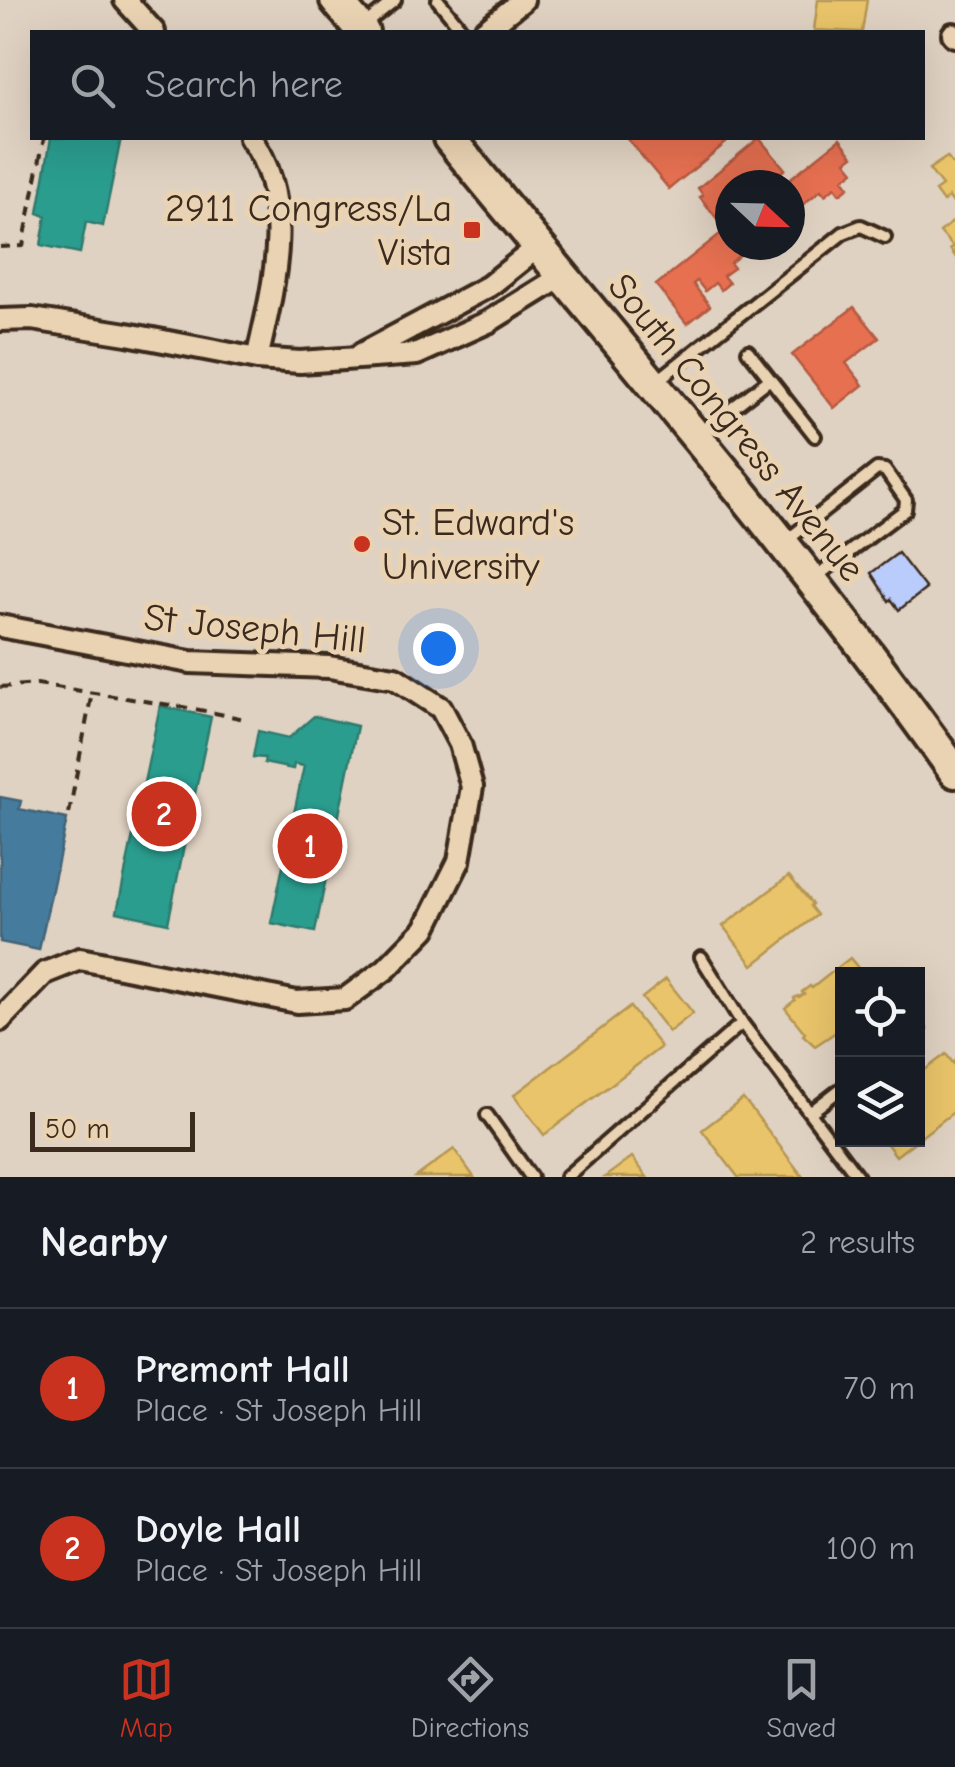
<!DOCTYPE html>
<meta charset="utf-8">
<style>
:root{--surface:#171b24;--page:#242831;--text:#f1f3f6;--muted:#9ea1a6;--line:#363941;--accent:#c8321e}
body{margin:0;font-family:"Comic Neue",sans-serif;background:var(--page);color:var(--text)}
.controls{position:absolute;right:30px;bottom:30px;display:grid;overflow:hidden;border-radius:0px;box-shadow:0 10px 40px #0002}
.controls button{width:90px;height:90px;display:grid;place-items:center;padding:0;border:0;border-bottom:2px solid var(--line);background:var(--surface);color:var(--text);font:50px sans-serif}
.compass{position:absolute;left:715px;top:170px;width:90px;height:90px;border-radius:50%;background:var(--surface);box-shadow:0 10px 40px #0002;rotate:112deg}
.scale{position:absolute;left:30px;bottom:25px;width:165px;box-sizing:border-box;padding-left:10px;border:5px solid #3b2a1e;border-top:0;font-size:28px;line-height:35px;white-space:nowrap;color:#3b2a1e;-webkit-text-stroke:8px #ead3b3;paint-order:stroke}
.you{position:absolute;left:438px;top:648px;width:35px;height:35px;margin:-25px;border:8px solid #fff;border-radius:50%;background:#1a73e8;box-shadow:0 0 0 15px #1a73e833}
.badge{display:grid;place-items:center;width:65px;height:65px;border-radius:50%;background:var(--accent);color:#fff;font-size:32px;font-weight:700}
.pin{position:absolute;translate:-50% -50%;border:5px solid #fff;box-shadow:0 2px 10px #0006}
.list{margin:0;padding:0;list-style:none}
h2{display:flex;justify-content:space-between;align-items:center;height:130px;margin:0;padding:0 40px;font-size:42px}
h2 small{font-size:32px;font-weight:400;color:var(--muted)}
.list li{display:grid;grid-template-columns:65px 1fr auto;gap:30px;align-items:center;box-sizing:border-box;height:160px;padding:0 40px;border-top:2px solid var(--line)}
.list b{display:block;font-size:38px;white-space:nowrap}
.list p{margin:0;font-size:32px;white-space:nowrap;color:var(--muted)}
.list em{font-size:32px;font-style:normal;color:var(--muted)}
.icon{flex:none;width:55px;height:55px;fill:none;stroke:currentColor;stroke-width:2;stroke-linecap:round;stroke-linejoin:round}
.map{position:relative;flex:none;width:955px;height:1177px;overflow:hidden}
.search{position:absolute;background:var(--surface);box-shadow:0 10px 40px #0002;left:30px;right:30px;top:30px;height:110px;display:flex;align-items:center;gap:25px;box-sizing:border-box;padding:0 35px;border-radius:0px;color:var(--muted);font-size:38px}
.sheet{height:450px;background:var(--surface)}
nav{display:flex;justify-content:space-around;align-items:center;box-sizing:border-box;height:140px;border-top:2px solid var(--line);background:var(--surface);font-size:28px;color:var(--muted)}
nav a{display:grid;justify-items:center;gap:5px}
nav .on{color:var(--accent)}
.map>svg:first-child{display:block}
.homes{fill:#e9c46a;stroke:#b59653;stroke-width:2.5}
.shops{fill:#e76f51;stroke:#b35a42;stroke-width:2.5}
.schools{fill:#2a9d8f;stroke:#2f7a6d;stroke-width:2.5}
.public{fill:#457b9d;stroke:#426377;stroke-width:2.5}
.building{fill:#baccfc;stroke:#3b2a1e;stroke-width:2.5}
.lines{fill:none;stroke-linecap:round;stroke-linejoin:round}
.lane-casing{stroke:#3b2a1e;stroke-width:18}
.street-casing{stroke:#3b2a1e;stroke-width:28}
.primary-casing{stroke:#3b2a1e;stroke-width:38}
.path{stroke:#3b2a1e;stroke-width:4;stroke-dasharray:10 8;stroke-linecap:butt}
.lane{stroke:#ead3b3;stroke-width:10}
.street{stroke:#ead3b3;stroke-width:20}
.primary{stroke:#ead3b3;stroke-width:30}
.poi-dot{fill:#c8321e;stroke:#ead3b3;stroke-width:4}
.labels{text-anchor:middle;stroke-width:10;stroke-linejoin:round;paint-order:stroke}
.poi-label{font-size:38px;fill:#3b2a1e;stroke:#ead3b3;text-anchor:end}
.street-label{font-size:38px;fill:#3b2a1e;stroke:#ead3b3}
</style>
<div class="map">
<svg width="955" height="1177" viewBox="0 0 955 1177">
<rect width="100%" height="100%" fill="#e0d2c2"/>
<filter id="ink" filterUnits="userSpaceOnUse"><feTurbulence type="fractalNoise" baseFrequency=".01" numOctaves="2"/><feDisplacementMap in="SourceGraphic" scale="20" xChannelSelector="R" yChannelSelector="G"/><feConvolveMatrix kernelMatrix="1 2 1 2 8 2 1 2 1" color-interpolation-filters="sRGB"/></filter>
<g filter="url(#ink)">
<path class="homes" d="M818 0H867L862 32 814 30Z
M947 157 952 164 955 162V206L949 197 943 202 935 191 942 186 929 169Z
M955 220V256L950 249 953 247 940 232Z
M789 876 812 904 810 906 817 915 753 965 723 926Z
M850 958 863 974H842V1028L815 1046 803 1035 805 1033 785 1008 795 1000 794 998 798 996 799 997 804 994 802 992 810 986 812 988Z
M666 979 693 1013 669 1032 642 998Z
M630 1007 661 1047 544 1135 514 1095Z
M946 1054 953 1063 955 1061V1111L896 1156 884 1140H918V1075Z
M743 1099 751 1108 803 1177H738L702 1130Z
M454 1149 474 1177H416Z
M632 1157 647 1177H605Z"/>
<path class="shops" d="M627 138H721L726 143 669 189Z
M759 138 785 169 765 185H730V211L718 220 700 197 703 195 698 188Z
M840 139 853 156 846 161 854 171 843 179 849 187 840 194 835 187 825 195 821 190 790 215V185H782Z
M730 226V245H752L730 263 734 268 723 276 729 283 721 290 715 283 705 291 697 281 693 284 710 306 687 324 656 285Z
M854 307 879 338 846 363 863 385 834 408 792 355Z"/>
<path class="schools" d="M51 138H121L103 226 86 222 80 253 41 245 46 216 38 213Z
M160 706 211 717 168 923 117 912Z
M314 716 357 726 315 932 271 923 304 766 294 764 293 769 264 763 265 758 253 757 258 731 289 738Z"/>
<path class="public" d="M0 797 21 801 19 809 67 819 39 950 0 942Z"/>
<path class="building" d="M898 553 926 589 899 610 891 599 889 601 871 573Z"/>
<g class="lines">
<g class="lane-casing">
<path id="lane" d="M438 0 464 32
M364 25 395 0
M748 351 770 379
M657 381 843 233 861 226 885 237
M700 433 770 379 815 436
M786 541 877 469 885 470 906 500 905 510 816 577
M701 957 742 1023
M918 1031 919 1030
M811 1112 842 1088
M487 1115 531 1177
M566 1177 742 1023 858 1177"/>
</g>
<g class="street-casing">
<path id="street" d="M125 0 154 32
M483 32 523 0
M953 34 955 36
M250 138C297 200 273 289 257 359
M0 320 32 319 127 334 257 359 300 362 417 354 488 322 564 275
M361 354 489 286 539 246
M0 626 190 662 329 667 395 678 441 708 460 744 472 787 459 861 425 929 386 969 345 999 297 1002 80 959 45 973 0 1020"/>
</g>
<g class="primary-casing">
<path id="primary" d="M336 0 363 32
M449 138C620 347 799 551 955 772"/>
</g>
<path class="path" d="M0 247 23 246 44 138
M0 687 37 684 195 709 245 719
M69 814 92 692"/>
<use href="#lane" class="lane"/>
<use href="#street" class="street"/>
<use href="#primary" class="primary"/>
</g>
</g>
<g class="poi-dot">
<rect x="462" y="220" width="20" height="20" rx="5"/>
<circle cx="362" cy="544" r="10"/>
</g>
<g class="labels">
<g class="poi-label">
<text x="452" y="221">2911 Congress/La<tspan x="452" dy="44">Vista</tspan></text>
<text x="382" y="535" text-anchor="start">St. Edward's<tspan x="382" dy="44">University</tspan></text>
</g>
<g class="street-label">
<text transform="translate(737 427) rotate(51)" y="13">South Congress Avenue</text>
<text transform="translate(255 628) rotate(6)" y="13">St Joseph Hill</text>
</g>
</g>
</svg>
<div class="controls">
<button><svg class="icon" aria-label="locate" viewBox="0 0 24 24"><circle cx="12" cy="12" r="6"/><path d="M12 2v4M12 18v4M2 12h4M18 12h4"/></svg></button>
<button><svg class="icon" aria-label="layers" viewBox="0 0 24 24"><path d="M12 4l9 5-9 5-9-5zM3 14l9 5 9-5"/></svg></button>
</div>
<svg class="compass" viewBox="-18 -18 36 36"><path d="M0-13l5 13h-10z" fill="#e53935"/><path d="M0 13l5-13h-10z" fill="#9ea1a6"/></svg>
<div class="scale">50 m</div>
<div class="you"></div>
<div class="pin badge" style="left:310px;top:846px">1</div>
<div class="pin badge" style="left:164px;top:814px">2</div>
<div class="search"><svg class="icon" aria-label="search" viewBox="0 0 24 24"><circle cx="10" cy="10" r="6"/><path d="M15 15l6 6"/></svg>Search here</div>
</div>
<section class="sheet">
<h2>Nearby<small>2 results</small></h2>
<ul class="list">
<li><span class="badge">1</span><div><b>Premont Hall</b><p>Place · St Joseph Hill</p></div><em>70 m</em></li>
<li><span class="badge">2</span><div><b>Doyle Hall</b><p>Place · St Joseph Hill</p></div><em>100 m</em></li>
</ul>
</section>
<nav>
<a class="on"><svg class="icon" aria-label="map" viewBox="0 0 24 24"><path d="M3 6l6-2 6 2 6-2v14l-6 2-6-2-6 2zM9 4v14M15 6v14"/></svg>Map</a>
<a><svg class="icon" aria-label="directions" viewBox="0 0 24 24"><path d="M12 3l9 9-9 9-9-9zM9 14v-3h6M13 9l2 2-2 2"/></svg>Directions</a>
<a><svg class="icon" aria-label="saved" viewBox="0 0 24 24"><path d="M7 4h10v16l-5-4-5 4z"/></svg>Saved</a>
</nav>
